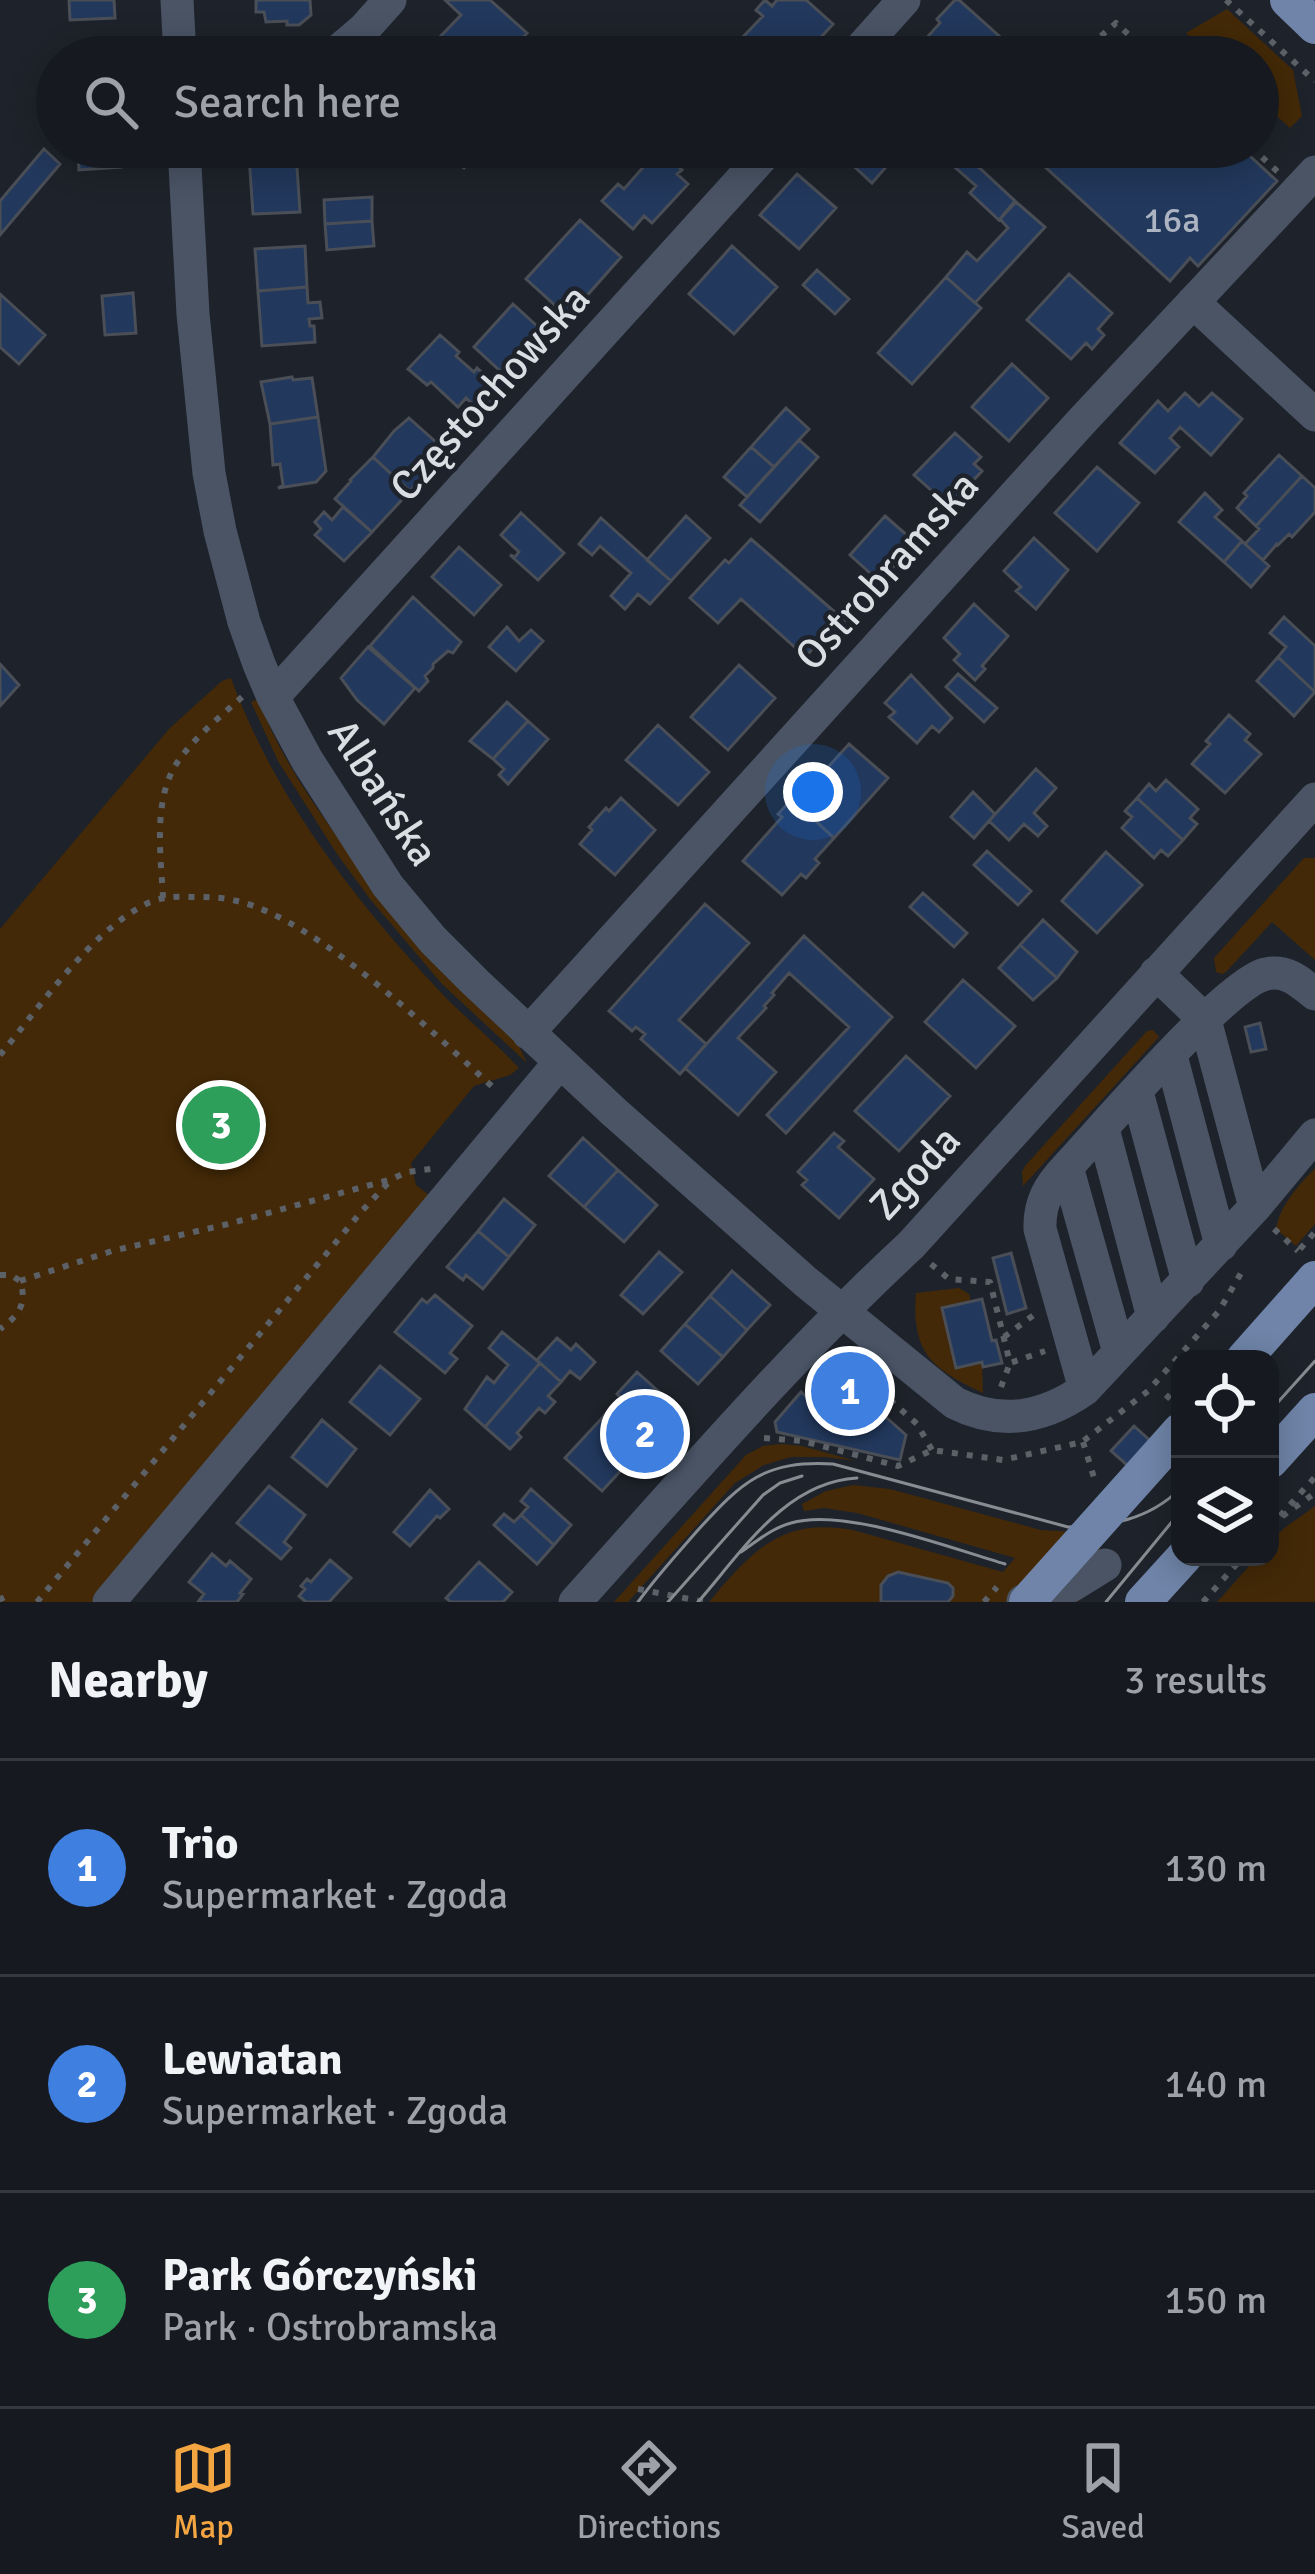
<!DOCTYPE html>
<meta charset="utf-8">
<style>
:root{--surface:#161a20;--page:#1f2329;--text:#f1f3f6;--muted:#9ea1a5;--line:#35383e;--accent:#f2a541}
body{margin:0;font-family:Signika,sans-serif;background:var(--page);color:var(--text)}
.controls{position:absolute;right:36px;bottom:36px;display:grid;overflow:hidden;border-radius:24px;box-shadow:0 6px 30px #0003}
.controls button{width:108px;height:108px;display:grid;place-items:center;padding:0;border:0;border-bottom:3px solid var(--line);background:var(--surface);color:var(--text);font:60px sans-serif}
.you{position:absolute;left:813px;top:792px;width:42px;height:42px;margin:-30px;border:9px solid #fff;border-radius:50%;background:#1a73e8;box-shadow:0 0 0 18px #1a73e833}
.badge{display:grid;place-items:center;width:78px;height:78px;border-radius:50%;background:var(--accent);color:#fff;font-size:39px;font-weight:700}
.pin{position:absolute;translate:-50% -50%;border:6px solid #fff;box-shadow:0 3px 12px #0006}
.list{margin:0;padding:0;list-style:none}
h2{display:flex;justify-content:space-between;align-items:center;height:156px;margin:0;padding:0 48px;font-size:51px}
h2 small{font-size:39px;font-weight:400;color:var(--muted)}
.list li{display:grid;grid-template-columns:78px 1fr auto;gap:36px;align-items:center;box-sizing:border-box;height:216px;padding:0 48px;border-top:3px solid var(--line)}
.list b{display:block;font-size:45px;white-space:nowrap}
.list p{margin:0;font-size:39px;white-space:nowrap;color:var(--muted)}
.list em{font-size:39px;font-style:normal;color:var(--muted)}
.icon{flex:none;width:66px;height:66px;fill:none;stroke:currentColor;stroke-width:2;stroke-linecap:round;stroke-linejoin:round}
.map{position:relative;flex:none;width:1315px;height:1602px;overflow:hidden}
.search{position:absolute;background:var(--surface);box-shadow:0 6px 30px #0003;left:36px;right:36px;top:36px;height:132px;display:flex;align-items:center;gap:30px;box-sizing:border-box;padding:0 42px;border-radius:66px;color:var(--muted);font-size:45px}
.sheet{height:804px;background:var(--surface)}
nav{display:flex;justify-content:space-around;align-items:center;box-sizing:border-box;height:168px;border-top:3px solid var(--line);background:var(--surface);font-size:33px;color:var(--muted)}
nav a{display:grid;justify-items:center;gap:6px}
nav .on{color:var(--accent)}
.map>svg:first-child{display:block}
.green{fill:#432907}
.building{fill:#22385c;stroke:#494e57;stroke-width:3}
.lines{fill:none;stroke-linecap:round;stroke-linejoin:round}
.path{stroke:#5c6168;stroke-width:6;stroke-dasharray:6 9;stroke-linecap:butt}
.minor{stroke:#4a5465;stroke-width:33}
.major{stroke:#6f84a8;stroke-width:36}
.tram{stroke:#878b92;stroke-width:3}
.path-bridge{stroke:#5c6168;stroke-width:6;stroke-dasharray:6 9;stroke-linecap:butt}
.major-bridge{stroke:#6f84a8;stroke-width:36}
.labels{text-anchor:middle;stroke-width:9;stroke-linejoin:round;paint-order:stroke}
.number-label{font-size:36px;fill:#acb4c1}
.street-label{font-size:42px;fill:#dadee3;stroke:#1e232b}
</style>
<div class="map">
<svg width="1315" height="1602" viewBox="0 0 1315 1602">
<rect width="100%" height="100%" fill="#1e232b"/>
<path class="green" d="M1227 9 1293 70 1302 116 1290 128 1258 99V57H1212L1186 33Z
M231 678C272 792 351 896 433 984 460 1014 492 1039 519 1068L510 1075 474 1086 411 1163 416 1185 430 1196 96 1602H0V929L170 728 222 681Z
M258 699C306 826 429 943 518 1044L527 1063 442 984 370 899 337 854 278 761 251 702Z
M1304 858H1315V960L1272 922 1226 972 1222 974 1216 972 1214 958Z
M1153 1030 1159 1037 1023 1186 1022 1172 1025 1166 1147 1031Z
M1315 1168V1224L1296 1246 1276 1229C1280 1205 1299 1185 1315 1168Z
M959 1288 969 1294 971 1302 942 1309 955 1367 982 1362 983 1393C932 1369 911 1353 916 1293Z
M781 1444 802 1446 856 1461 826 1457H791L764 1465 735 1483 628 1602H614L746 1455 763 1446Z
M853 1485 890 1489 1041 1530 1096 1533 1108 1579 1077 1602H709C752 1551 781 1517 853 1530L1003 1572 1015 1558 857 1513 824 1508 804 1511 802 1504 826 1491Z
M1315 1506V1602H1217L1257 1557H1270V1543L1283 1529Z"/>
<path class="building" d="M69 0H114L115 18 70 20Z
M256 0H310L311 15 299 25H287V21L266 22 264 12H256Z
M445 0H490L527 33 505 57H455L437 40 461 15Z
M765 0 772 6 777 0H806L833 24 803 57H761L741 39 763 16 756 10Z
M955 0H959L1007 43 994 57H903L919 40 922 43 940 23 937 19Z
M78 147H119L121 167 79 170Z
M444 147H483L464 168 442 149Z
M833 147H879L883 150 875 158 886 167 872 183 846 159 841 165 831 157 836 150Z
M932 147H957L1015 201 999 220 970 193 976 186Z
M957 147H997L998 148 979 168Z
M1040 147H1240L1277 181 1198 266 1190 258 1170 281 1032 155Z
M44 149 60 164 0 235V201Z
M296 153 300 212 253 214 249 156Z
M655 154 667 165 672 160 682 170 677 174 688 184 652 223 644 216 633 229 602 201 618 184 624 189Z
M797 174 836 208 799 249 760 215Z
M372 197V221L325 224 324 200Z
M1016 202 1045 227 975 303 946 277 967 252 977 261 1008 228 1000 219Z
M580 220 621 257 568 317 526 279Z
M372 221 374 246 327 250 325 224Z
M305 246 307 287 258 291 255 249Z
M732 246 777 287 734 334 689 294Z
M817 270 849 299 835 314 803 285Z
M1069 274 1112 313 1098 329 1104 335 1092 349 1086 343 1071 359 1027 320Z
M946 277 981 308 912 384 878 353Z
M307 287 308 303 320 302 322 318 309 319 310 326H314L315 342 262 346 258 291Z
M133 293 136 333 105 335 102 296Z
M0 294 45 335 19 364 0 347Z
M513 304 549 337 510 380 474 347Z
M440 335 459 352 456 356 474 372 477 368 501 390 481 412 466 398 458 407 431 382 427 385 408 369Z
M1012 364 1048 398 1009 441 972 407Z
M292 377 293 380 312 378 318 417 270 424 261 382Z
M1185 393 1199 406 1212 393 1242 419 1211 455 1180 427 1170 438 1179 447 1155 473 1120 443 1158 401 1168 411Z
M786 408 809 429 774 467 751 447Z
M318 417 326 471 316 482 278 488 283 485 280 464 273 465 270 424Z
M409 418 446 451 410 491 373 457 394 431Z
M955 433 981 457 974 464 982 471 949 506 914 475Z
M799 440 818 457 760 522 740 505Z
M751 447 774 467 747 497 724 477Z
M1279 455 1302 476 1256 526 1237 508 1247 496 1244 493Z
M373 457 410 491 372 532 335 499 351 481 350 480Z
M1097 467 1139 503 1097 551 1055 513Z
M1302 476 1315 488V512L1292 537 1289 534 1278 545 1277 544 1263 560 1245 544 1259 529 1256 526Z
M1205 493 1222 510 1215 517 1242 541 1224 562 1179 522Z
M343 507 372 532 344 561 315 535 321 529 315 522 324 512 332 520Z
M521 513 564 553 538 580 510 555 515 557 519 552 501 535Z
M686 516 710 538 671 581 647 560Z
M885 516 916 543 880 582 850 555Z
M601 518 671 581 650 604 638 594 625 609 611 596 631 573 600 546 592 555 579 544Z
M1034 538 1068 570 1036 609 1016 591 1021 587 1004 571Z
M751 539 845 621 829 639 825 635 807 655 811 658 809 660 741 599 718 623 690 598 725 560 729 563Z
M1242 541 1269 566 1251 587 1224 562Z
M459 547 501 585 474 615 432 577Z
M413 597 461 642 453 653 448 651 433 664V668L425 676 428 681 419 691 370 646Z
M974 604 1008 636 982 666 985 669 975 680 954 660 960 654 944 638Z
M1284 617 1315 646V692L1278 657 1286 647 1270 633Z
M507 627 519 641 531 630 543 641 516 671 489 647Z
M368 647 415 688 384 724 357 700 341 678Z
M1278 657 1315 692 1294 716 1257 681Z
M0 664 19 685 0 706Z
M739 665 775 698 728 750 691 717Z
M958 674 997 708 984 722 946 687Z
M911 675 952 718 939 732 932 726 917 743 889 717 895 712 885 703Z
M507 702 528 721 493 759 470 741Z
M1229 715 1250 734 1245 740 1261 754 1225 793 1192 764 1210 744 1206 741Z
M528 721 548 739 508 784 499 775 504 769 493 759Z
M658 725 709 772 678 805 626 760Z
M849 744 888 778 834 838 792 799 806 784 810 787Z
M1036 769 1056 788 1034 813 1047 826 1038 836 1024 824 1009 840 989 821Z
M1166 780 1198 809 1190 818 1197 824 1183 840 1137 798 1149 784 1156 791Z
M973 792 995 814 974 838 951 817Z
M621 798 655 830 615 875 580 844 592 830 589 827 606 808 609 811Z
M1137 798 1183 840 1168 856 1161 850 1154 858 1122 828 1132 817 1125 811Z
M792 799 834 838 815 859 819 863 806 878 801 874 782 895 743 861 782 817 778 814Z
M987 851 1031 891 1018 905 974 865Z
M1106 852 1142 885 1097 933 1062 901Z
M923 893 967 933 954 947 910 907Z
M705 904 749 943 679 1020 706 1044 680 1074 641 1039 645 1034 636 1027 632 1031 609 1011Z
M1043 920 1077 952 1057 978 1020 945Z
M804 936 892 1017 786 1133 767 1115 849 1027 789 973 772 993 774 995 764 1006 766 1008 738 1038 776 1072 738 1115 685 1068Z
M1020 945 1057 978 1033 1000 999 968Z
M963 980 1015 1026 976 1068 925 1022Z
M1260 1023 1266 1049 1251 1052 1245 1027Z
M906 1056 950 1096 899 1151 855 1111Z
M834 1133 844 1141 838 1147 874 1179 839 1218 802 1185 807 1180 798 1172Z
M583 1138 618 1170 584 1207 549 1176Z
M618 1170 657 1205 624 1242 584 1207Z
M504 1199 535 1225 509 1257 478 1231Z
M478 1231 509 1257 483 1289 466 1275 463 1280 447 1267Z
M659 1252 682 1272 643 1314 621 1295Z
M1011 1253 1026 1308 1007 1314 993 1258Z
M732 1271 770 1305 747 1330 710 1296Z
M435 1295 472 1326 450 1353 457 1359 445 1373 395 1332 422 1299 427 1303Z
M710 1296 747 1330 723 1357 685 1324Z
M982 1299 992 1341 996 1340 1002 1363 983 1367 982 1362 956 1368 942 1308Z
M685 1324 723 1357 698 1384 661 1351Z
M502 1332 540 1363 485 1427 465 1409 487 1377 494 1383 508 1365 489 1348Z
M557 1338 571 1350 576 1344 595 1362 580 1379 570 1371 561 1382 537 1360Z
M540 1363 561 1382 548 1396 555 1402 545 1413 539 1408 517 1433 521 1437 510 1449 485 1427Z
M380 1366 420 1399 390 1435 350 1402Z
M828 1366 906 1435 900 1460 777 1432 775 1422 801 1392 819 1408 830 1396 813 1382Z
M637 1372 677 1408 639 1451 602 1418 620 1397 617 1394Z
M602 1418 639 1451 602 1491 565 1458Z
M322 1420 356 1449 327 1486 292 1457Z
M1134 1426 1157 1447 1144 1480 1111 1451Z
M269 1486 305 1515 284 1542 291 1548 281 1559 237 1523Z
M531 1489 571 1525 554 1545 521 1515 528 1507 521 1501Z
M430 1490 449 1509 440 1518 437 1516 410 1546 394 1532Z
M504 1514 514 1522 521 1515 554 1545 537 1564 494 1525Z
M212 1554 226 1566 230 1561 251 1579 240 1593 243 1594 237 1602H198L204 1594 189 1582Z
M330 1560 351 1578 329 1602H306L299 1596 305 1589 301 1586 307 1579 311 1582Z
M479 1562 512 1592 503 1602H451L446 1598Z
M898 1572 948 1583 953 1588V1596L948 1602H881V1585L888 1576Z"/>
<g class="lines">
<path class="path" d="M1226 0 1315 81
M1101 36 1116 23 1153 57
M1251 147 1278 172
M163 898C161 857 153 803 175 766 192 739 219 718 242 697
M0 1055C40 1007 90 932 146 904 160 897 176 896 191 897 207 897 222 897 237 901 318 920 433 1033 496 1090
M1274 1229 1298 1251
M1300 1249 1315 1232
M931 1264 949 1279 990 1282 1010 1363 1045 1351
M0 1275H11L20 1281C28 1304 18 1316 0 1329
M20 1281 112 1251 228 1224 392 1179 407 1172 431 1169
M1004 1337 1035 1314
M845 1360 917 1424 932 1450
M1001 1387 1010 1363
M764 1438 803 1441 898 1466 932 1450 1003 1460 1082 1442 1148 1391 1219 1311 1244 1268
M1083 1442 1095 1481
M1270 1525 1315 1493
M638 1589 705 1602
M0 1596 3 1602
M37 1602 361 1212 389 1182
M1203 1602 1243 1557"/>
<path class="minor" d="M177 0 180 57
M331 57 364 29 390 0
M853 57 904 0
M184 147 193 314 209 473 220 531 244 622 259 664 273 697 307 760 388 886 433 940 475 982 614 1112 806 1282 955 1403C1001 1426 1044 1418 1085 1389L1255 1207 1315 1135
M1193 302 1315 415
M273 697 771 147
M1156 973 1205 1020 1255 1207
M528 1033 1081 422 1315 172
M1171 1056 1221 1245
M1137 1092 1188 1281
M1103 1129 1153 1317
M1067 1167 1119 1352
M1085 1389 1040 1229C1039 1203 1049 1186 1067 1167 1101 1131 1227 982 1266 974 1286 969 1300 982 1315 994
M1023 1601 1071 1586 1105 1565
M109 1602 560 1062
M575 1602C685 1480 791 1356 911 1245L1315 799"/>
<path class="major" d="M1288 0 1315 26
M1244 1359 1315 1279
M1270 1461 1315 1411"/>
<path class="tram" d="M1270 1411 1315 1361
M741 1552C757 1541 772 1528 791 1523 843 1507 950 1548 1005 1564
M638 1602C656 1577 677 1554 698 1530 742 1482 764 1460 833 1464L1068 1527C1111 1526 1148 1520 1180 1489
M668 1602 763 1495 780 1483 802 1476
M698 1602C742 1552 785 1482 857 1478
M1106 1602 1180 1512"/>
<path class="path-bridge" d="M1166 1399 1180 1384
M1270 1527 1315 1477
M984 1602 997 1587"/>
<path class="major-bridge" d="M1027 1602 1180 1431
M1143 1602 1184 1557"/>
</g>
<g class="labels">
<g class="number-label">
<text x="1172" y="232">16a</text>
</g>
<g class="street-label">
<text transform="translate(489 392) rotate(-48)" y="15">Częstochowska</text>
<text transform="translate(886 570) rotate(-48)" y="15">Ostrobramska</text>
<text transform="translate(384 792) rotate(57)" y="15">Albańska</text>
<text transform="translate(914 1172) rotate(-47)" y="15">Zgoda</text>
</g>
</g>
</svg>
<div class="controls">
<button><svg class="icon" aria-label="locate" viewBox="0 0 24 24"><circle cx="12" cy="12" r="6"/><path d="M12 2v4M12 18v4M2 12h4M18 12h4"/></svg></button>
<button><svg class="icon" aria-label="layers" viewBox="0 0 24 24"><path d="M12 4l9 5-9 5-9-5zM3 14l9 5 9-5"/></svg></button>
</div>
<div class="you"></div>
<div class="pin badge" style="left:850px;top:1391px;background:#3f7fe0">1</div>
<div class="pin badge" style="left:645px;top:1434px;background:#3f7fe0">2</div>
<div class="pin badge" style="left:221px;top:1125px;background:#2e9e5b">3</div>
<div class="search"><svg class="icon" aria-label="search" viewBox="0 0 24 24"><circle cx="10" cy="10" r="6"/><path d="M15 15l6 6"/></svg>Search here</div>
</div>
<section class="sheet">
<h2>Nearby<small>3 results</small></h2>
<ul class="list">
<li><span class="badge" style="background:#3f7fe0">1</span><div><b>Trio</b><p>Supermarket · Zgoda</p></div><em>130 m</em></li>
<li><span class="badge" style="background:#3f7fe0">2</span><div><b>Lewiatan</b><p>Supermarket · Zgoda</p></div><em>140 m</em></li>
<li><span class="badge" style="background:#2e9e5b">3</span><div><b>Park Górczyński</b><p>Park · Ostrobramska</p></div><em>150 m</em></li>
</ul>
</section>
<nav>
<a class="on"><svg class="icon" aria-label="map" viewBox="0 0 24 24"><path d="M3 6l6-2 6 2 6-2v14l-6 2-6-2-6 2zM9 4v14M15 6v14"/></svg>Map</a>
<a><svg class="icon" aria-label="directions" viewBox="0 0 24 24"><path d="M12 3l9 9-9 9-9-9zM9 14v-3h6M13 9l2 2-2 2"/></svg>Directions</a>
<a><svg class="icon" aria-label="saved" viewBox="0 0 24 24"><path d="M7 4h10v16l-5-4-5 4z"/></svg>Saved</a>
</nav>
